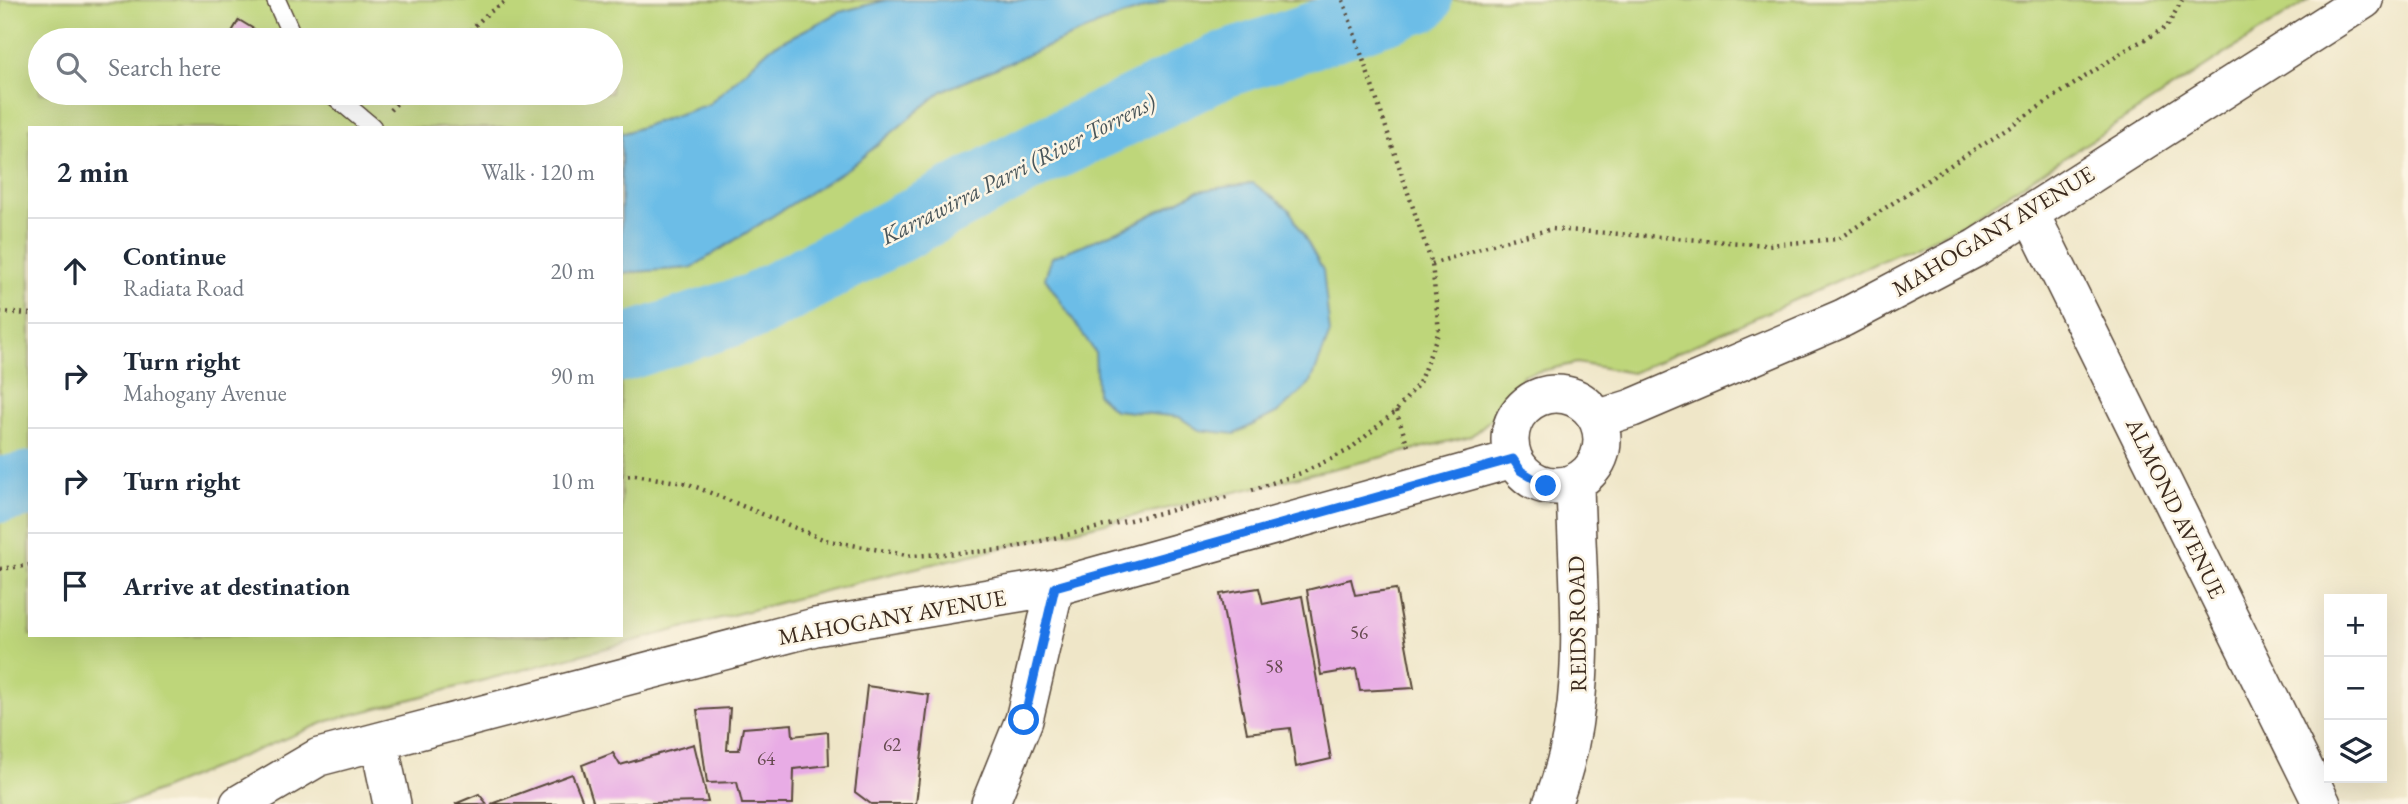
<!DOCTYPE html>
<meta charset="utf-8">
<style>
:root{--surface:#fff;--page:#f2f2f3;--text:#1f2937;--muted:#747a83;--line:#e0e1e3}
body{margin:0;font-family:"EB Garamond",serif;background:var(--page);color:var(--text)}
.controls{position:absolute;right:21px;bottom:21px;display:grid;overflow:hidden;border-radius:0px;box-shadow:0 7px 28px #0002}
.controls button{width:63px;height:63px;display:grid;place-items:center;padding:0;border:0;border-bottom:2px solid var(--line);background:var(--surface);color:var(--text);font:35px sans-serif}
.stop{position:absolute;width:21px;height:21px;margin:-16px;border:5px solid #1a73e8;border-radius:50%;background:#fff}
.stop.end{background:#1a73e8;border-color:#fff;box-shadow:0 2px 7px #0008}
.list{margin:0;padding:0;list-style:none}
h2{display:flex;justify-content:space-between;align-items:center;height:91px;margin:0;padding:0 28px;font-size:30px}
h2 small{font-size:23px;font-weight:400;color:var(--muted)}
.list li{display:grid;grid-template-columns:46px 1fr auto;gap:21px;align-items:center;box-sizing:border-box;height:105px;padding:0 28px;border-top:2px solid var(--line)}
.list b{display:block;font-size:26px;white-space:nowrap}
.list p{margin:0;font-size:23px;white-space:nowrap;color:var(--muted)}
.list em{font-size:23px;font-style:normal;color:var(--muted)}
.icon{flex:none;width:38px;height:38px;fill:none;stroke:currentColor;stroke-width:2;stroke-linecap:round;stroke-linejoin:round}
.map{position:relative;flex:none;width:2408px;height:804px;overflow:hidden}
.search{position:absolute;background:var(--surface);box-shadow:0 7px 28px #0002;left:28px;top:28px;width:595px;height:77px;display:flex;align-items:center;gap:18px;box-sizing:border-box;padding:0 24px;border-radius:38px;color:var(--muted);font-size:26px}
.panel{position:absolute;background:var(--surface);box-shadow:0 7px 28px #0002;left:28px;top:126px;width:595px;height:511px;border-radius:0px}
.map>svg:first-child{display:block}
.green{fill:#bed67a;stroke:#7c804c;stroke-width:2;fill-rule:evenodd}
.water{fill:#6cbde7;stroke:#547482;stroke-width:2}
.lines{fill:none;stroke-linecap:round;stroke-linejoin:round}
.river{stroke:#6cbde7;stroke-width:66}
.building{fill:#e8ace5}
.service-casing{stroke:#564638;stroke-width:21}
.minor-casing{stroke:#564638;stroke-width:40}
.path{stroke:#564638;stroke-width:4.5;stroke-dasharray:2 5;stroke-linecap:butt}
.service{stroke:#fff;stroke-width:18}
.minor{stroke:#fff;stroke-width:37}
.route{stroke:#1a73e8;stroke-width:9}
.labels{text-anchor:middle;stroke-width:5;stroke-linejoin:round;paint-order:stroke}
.number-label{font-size:19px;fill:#664a50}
.street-label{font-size:23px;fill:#3b2a1e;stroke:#fcf5e5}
.water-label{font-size:24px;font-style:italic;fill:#4a565a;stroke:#fcf5e5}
</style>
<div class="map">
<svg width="2408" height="804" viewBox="0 0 2408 804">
<rect width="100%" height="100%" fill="#fcf5e5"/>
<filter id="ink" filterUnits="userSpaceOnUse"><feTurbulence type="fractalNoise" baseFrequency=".0143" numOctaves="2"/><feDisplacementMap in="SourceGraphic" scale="14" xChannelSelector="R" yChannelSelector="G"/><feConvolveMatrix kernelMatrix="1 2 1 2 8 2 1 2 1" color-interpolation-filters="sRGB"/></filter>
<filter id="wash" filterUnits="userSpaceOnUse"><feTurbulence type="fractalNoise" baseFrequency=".00686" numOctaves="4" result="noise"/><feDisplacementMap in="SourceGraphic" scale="28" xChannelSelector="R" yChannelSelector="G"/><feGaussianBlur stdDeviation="1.57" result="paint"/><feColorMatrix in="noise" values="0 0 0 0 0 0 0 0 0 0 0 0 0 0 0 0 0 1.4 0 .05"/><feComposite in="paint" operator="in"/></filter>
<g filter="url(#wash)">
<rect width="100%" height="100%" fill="#efe6c8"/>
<path class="green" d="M0 0H2309L1957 227 1632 373 1577 363 1523 375 1504 408 1471 436 874 578 328 721 126 804H0ZM40 40H611V93H40ZM30 128H621V635H30Z"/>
<path class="water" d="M886 0H1168L1110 20 942 91 853 165 691 268 621 273V134L709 104 771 47 840 12Z
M1253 183 1289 209 1323 270 1330 333 1311 382 1280 411 1235 434 1199 430 1179 417 1114 410 1097 394 1095 352 1045 278 1052 257 1130 226 1197 191Z"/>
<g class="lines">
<path class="river" d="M621 349 755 306 1039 154 1223 65 1419 0
M0 490 30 484"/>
</g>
<g id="blocks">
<path class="building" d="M239 20 272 40H227Z
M1351 579 1355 595 1396 589 1414 688 1360 691 1356 669 1321 675 1307 590Z
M1259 588 1263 604 1302 596 1331 759 1296 767 1290 728 1247 733 1220 594Z
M867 686 929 695 916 804H871L855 792Z
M730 708 727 750H739L743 728 792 724 793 736 828 732 829 765 794 769 793 804H742L737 782 707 783 697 710Z
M694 744 708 802 594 804 582 765 613 753 620 765Z
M572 774 584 804H491Z
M479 794 487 804H455Z"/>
</g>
</g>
<g filter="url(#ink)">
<use href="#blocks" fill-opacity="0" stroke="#564638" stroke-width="2"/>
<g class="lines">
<g class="service-casing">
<path id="service" d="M276 0 294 40
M331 93 372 127"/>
</g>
<g class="minor-casing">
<path id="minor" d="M2030 213 2322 804
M1510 440a46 46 0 1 1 92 0a46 46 0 1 1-92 0Z
M1600 418 1632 408 1843 318 1976 248 2364 0
M379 742 392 804
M239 804 319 757 815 627 1055 587 1513 459
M990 804 1024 720 1055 587
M1552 804C1593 703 1577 590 1575 483"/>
</g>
<path class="path" d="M460 40 487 14 508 0
M390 110 407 93
M1432 264 1499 242 1552 229 1768 245 1838 239 2129 48 2167 27 2182 0
M0 312 30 314
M1396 411 1409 449
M621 476 635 475 689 484 825 540 912 556 1003 550 1227 497
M1252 490 1304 472 1349 450 1396 411 1419 383 1439 331 1432 264 1343 0
M0 569 30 565"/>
<use href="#service" class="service"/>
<use href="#minor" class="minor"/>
</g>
</g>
<g class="lines" filter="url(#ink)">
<path class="route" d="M1024 720 1055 587 1513 459 1521 471 1546 486"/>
</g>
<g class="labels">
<g class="number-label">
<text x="1359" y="639">56</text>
<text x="1274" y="673">58</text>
<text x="892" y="751">62</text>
<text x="766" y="765">64</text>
</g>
<g class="street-label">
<text transform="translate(1993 231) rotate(-31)" y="8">MAHOGANY AVENUE</text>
<text transform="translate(2176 508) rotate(64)" y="8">ALMOND AVENUE</text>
<text transform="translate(892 617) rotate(-10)" y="8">MAHOGANY AVENUE</text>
<text transform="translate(1577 624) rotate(-91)" y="8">REIDS ROAD</text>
</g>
<g class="water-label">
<text transform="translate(1018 169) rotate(-27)" y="8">Karrawirra Parri (River Torrens)</text>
</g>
</g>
</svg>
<div class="controls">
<button>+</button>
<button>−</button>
<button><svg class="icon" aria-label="layers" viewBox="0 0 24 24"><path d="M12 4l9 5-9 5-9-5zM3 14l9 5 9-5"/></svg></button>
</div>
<div class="stop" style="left:1024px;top:720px"></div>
<div class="stop end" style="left:1546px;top:486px"></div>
<div class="search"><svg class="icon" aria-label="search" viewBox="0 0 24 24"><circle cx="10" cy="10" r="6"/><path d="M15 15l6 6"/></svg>Search here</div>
<section class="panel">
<h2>2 min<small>Walk · 120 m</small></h2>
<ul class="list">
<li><svg class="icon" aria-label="ahead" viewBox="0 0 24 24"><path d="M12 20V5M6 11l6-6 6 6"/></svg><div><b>Continue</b><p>Radiata Road</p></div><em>20 m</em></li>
<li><svg class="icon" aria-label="right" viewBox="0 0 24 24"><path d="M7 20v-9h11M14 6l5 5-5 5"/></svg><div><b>Turn right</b><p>Mahogany Avenue</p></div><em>90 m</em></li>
<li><svg class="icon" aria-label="right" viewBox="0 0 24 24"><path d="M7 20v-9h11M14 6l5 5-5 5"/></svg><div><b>Turn right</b></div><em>10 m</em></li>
<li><svg class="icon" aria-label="arrive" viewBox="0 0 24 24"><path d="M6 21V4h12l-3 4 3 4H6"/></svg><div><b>Arrive at destination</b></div></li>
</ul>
</section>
</div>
